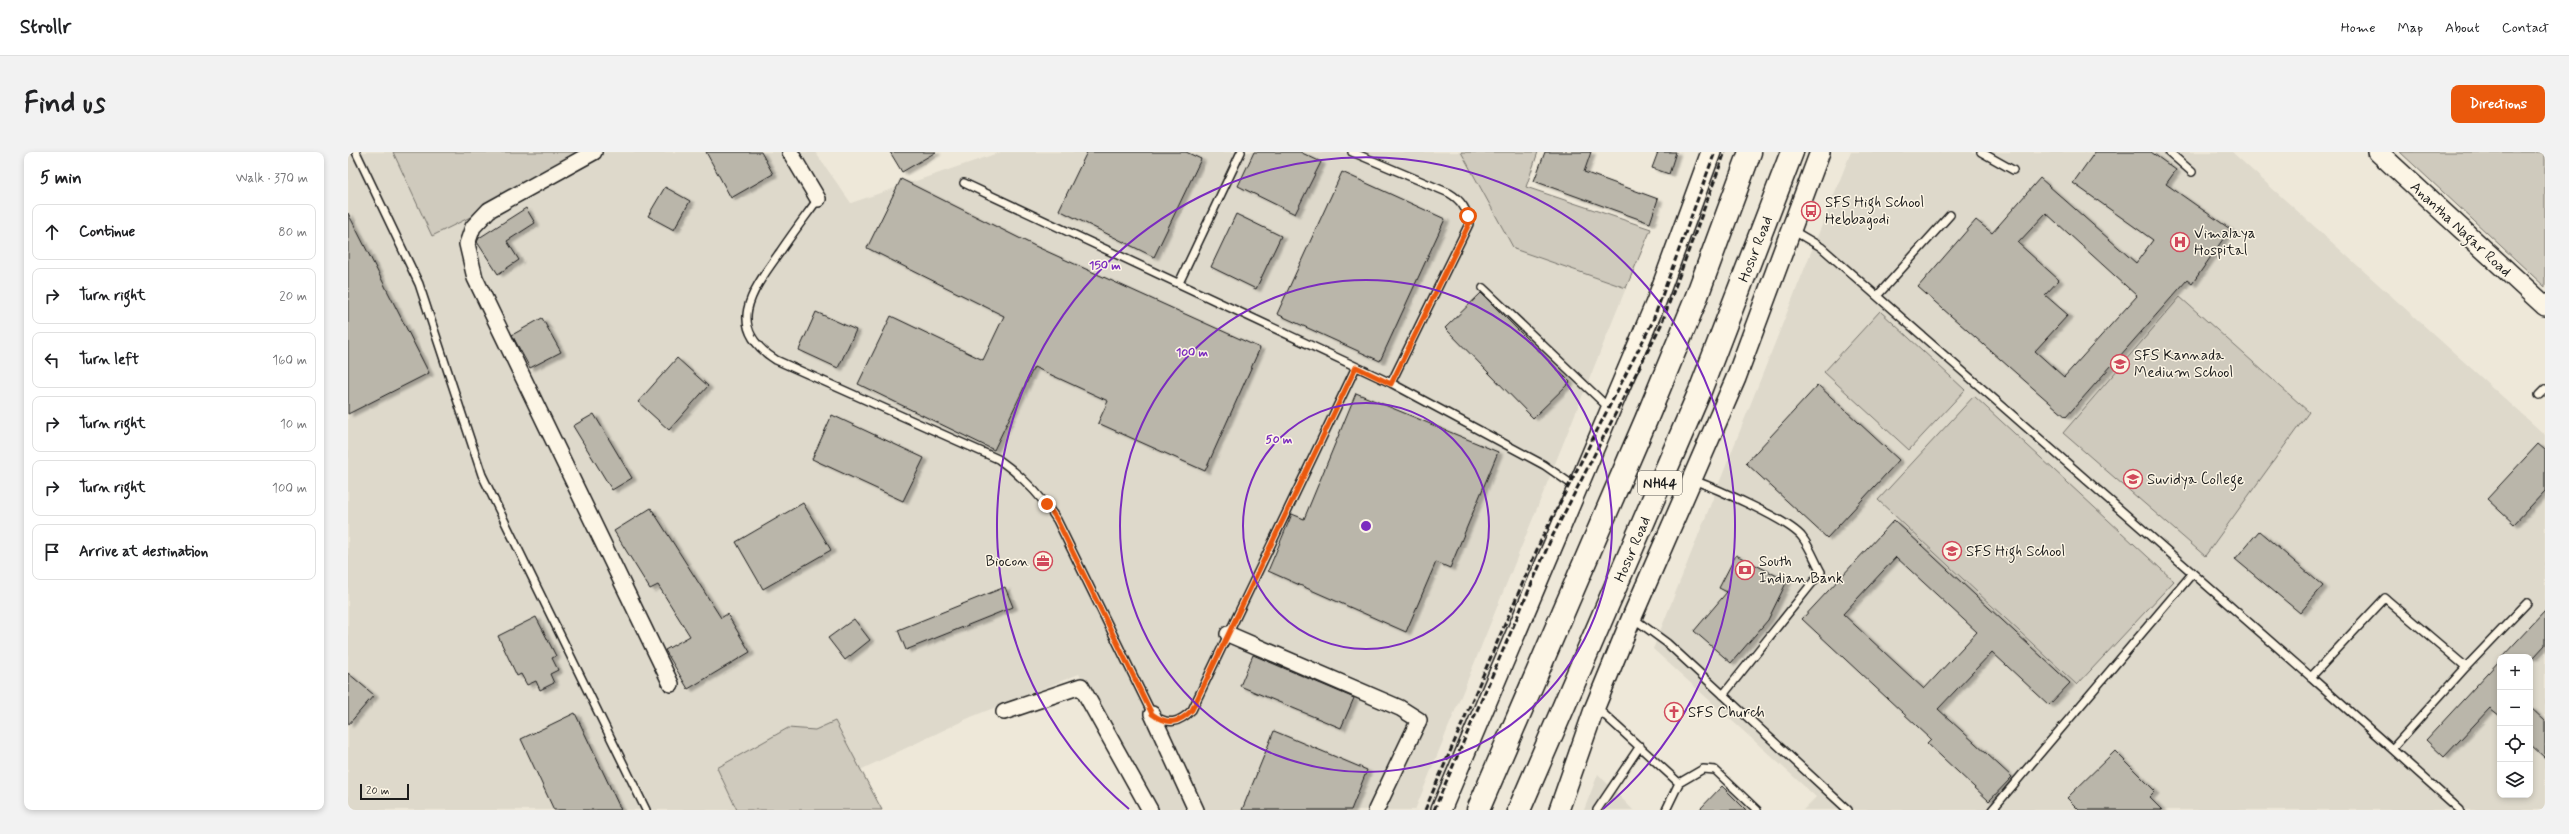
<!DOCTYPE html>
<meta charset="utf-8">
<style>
:root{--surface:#fff;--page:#f2f2f2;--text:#202124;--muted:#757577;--line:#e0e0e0;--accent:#ea580c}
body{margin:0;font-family:Mynerve,sans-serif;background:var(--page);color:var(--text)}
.controls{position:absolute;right:12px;bottom:12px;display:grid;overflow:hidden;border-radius:8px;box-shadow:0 2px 6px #0003}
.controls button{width:36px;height:36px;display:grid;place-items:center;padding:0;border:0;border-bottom:1px solid var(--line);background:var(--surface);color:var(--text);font:20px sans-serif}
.scale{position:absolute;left:12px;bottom:10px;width:49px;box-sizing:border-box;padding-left:4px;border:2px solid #1c1c1c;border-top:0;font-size:11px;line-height:14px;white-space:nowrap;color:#1c1c1c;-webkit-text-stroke:3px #fcf5e5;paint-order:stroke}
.stop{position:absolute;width:12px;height:12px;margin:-9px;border:3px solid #ea580c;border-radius:50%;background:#fff}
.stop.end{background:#ea580c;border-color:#fff;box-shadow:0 1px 4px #0008}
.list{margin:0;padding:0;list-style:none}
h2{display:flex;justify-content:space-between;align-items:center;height:52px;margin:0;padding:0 16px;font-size:17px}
h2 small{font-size:13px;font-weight:400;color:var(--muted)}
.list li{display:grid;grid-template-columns:26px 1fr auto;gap:12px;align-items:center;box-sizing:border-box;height:56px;margin:0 8px 8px;padding:0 8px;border:1px solid var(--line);border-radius:8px}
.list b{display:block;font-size:15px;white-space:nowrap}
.list em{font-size:13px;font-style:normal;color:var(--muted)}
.icon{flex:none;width:22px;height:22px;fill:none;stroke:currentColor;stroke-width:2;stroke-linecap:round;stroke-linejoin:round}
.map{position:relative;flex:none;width:2197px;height:658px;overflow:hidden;border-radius:8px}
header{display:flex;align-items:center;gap:24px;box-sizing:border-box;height:56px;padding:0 20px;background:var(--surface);border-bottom:1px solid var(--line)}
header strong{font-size:19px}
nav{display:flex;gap:22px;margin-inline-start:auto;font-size:14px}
.intro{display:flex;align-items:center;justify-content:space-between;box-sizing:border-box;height:96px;padding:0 24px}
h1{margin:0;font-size:28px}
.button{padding:10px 18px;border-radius:8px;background:var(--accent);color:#fff;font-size:14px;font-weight:700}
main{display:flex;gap:24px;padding:0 24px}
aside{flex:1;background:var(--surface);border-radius:8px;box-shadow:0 2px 6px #0003}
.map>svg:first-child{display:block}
.built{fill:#ded9cb;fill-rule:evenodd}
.green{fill:#cfcabd;stroke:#76736c}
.building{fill:#bab6aa;stroke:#1c1c1c;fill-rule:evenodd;filter:url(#shadow)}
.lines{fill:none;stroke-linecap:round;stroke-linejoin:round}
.service-casing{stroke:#1c1c1c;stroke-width:10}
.minor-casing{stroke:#1c1c1c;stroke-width:18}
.tertiary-casing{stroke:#1c1c1c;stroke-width:22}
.trunk-casing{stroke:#1c1c1c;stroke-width:25}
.service{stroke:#fcf5e5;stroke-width:7}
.minor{stroke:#fcf5e5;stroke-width:15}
.tertiary{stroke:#fcf5e5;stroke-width:19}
.trunk{stroke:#fcf5e5;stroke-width:22}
.rail{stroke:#1c1c1c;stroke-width:3;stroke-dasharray:6 3;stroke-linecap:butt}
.route{stroke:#ea580c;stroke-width:5}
.ring{fill:none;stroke:#7b2cbf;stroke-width:2}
.labels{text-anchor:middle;stroke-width:3;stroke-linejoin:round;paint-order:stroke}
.shield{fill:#fcf5e5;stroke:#5f5d58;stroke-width:1}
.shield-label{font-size:14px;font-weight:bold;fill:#1c1c1c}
.poi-label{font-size:15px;fill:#1c1c1c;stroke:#fcf5e5;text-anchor:start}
.street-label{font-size:15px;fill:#1c1c1c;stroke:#fcf5e5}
.centre{fill:#7b2cbf;stroke:#fcf5e5;stroke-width:2}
.ring-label{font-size:12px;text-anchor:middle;font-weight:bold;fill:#7b2cbf;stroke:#fcf5e5;stroke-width:3;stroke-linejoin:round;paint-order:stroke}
</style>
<header>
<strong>Strollr</strong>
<nav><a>Home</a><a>Map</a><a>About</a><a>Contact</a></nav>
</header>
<div class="intro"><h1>Find us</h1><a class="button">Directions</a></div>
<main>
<aside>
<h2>5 min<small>Walk · 370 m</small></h2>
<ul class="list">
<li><svg class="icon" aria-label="ahead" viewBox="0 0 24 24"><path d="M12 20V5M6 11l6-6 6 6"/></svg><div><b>Continue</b></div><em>80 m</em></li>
<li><svg class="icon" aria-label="right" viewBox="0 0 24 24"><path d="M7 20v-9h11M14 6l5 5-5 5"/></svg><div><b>Turn right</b></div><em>20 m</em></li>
<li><svg class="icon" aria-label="left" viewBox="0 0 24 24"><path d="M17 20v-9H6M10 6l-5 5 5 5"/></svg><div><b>Turn left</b></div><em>160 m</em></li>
<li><svg class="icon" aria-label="right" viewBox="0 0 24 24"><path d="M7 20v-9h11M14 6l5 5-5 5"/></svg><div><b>Turn right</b></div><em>10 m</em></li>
<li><svg class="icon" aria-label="right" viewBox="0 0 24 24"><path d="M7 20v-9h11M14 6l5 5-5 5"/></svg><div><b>Turn right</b></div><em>100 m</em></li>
<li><svg class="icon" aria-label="arrive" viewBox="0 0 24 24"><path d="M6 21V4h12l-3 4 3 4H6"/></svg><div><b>Arrive at destination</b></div></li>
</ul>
</aside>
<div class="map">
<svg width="2197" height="658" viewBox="0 0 2197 658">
<defs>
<filter id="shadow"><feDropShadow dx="4.5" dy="2.5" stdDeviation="1" flood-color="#0004"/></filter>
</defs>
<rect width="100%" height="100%" fill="#eee8d9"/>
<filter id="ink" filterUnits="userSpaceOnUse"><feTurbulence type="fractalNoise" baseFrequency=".025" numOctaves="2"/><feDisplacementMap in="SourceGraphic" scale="8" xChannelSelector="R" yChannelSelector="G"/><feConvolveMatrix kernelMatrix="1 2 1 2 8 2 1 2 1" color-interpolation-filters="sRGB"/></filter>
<g filter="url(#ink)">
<path class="built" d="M0 0H45L84 84 236 0H467L503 51 653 0H1113L1166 97 1278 136 1067 658H810L731 522 623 565 512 618 487 570 467 578 440 576 369 616 389 658H0Z
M1503 0H1884L2197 283V658H1455L1468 645 1305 497ZM2152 505H2182V643H2152Z
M1250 622 1285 658H1236Z"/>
<path class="green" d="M45 0H236L179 37 84 84Z
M1113 0H1190L1178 35 1303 77 1278 136 1166 97Z
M2052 0H2197V135Z
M1832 145 1961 260 1857 404 1715 281Z
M1532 159 1617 238 1561 298 1476 220Z
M1626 244 1826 429 1729 533 1530 348Z
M487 569 534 658H389L369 616 440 576 467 578Z"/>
<path class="building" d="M358 0H413L425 22 383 46Z
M542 0H588L554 20Z
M739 0H838L853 7 806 105 711 58Z
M906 0H952L973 10 947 62 890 34Z
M1197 0H1243L1236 20 1310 47 1302 71 1186 29Z
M1310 0H1328L1321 22 1304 16Z
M1747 0H1803L1828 18 1818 32 1882 77 1844 132 1839 128 1718 265 1570 135 1628 68 1644 81 1692 26 1788 111 1805 88 1725 31ZM1698 61 1789 144 1716 225 1687 199 1720 163 1697 143 1711 128 1670 91Z
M994 20 1097 67 1032 209 929 162Z
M553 27 687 94 912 196 857 319 750 271 760 249 686 215 646 298 510 232 543 164 635 208 656 164 519 96Z
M317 35 342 49 326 78 300 64Z
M178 56 187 71 159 89 171 108 150 122 129 90 131 86Z
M0 61 81 221 0 262Z
M888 62 933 84 908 137 863 115Z
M1133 141 1222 230 1185 266 1097 176Z
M468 160 508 178 490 216 451 198Z
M194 166 213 200 182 216 164 183Z
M329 206 360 234 321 278 290 250Z
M1470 233 1551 308 1479 386 1398 311Z
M1008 241 1150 300 1102 416 1088 410 1058 480 920 419 944 362 956 367Z
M246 262 284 326 264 338 225 274Z
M484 263 576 306 555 349 464 307Z
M2190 292 2197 298V339L2166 372 2139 347Z
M455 351 483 398 415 437 388 390Z
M303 356 373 466 379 462 402 500 340 537 317 498 342 484 310 433 302 437 266 379Z
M1546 368 1722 531 1701 553 1644 500 1590 557 1664 625 1641 649 1579 591 1583 587 1454 467ZM1548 405 1629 480 1576 537 1495 462Z
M1911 379 1975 434 1952 461 1887 407Z
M1388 403 1439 429 1420 468 1383 511 1346 479 1379 440 1371 436Z
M657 435 665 455 558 498 550 478Z
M2197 459V493L2186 505H2154Z
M188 465 208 504 204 506 210 518 202 522 206 531 192 538 188 529 179 533 173 522 169 524 150 484Z
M506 467 522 488 497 508 480 486Z
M905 503 1006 546 993 576 892 534Z
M2152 508V564L2142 556 2096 605 2078 588Z
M0 521 26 543 0 573Z
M2182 555 2197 569V606L2182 592Z
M227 561 273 658H206L173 587Z
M926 579 1019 618 1003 658H894Z
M1767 599 1807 639 1801 645 1814 658H1731L1719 646Z
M1374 634 1398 658H1351Z"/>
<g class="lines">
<g class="service-casing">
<path id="service" d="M8 0 71 132 134 323 298 658
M1004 0 1101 41C1113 48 1120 58 1121 72L1043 231
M1633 0 1665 18
M1821 0 1844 20
M616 31 1043 231 1196 313 1229 336
M470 47C457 65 444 82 432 100 404 139 376 175 428 208L650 307C674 324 693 343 709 368L804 562C820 574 831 571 844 558L1008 215
M1444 78 1473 95 1963 525 2037 446 2118 515 2179 451
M831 131 893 0
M1135 136 1262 257
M1529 144 1602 63
M2191 243 2197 237
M1345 328C1367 336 1441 368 1454 385 1462 395 1467 409 1473 420L1375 543
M1285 466 1319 491 1500 658
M1963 525 2044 597 2118 515
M1249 556 1331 631
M2044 597 2112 658
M1249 658 1292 594
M1318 658 1331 631 1355 617 1367 618 1409 658
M1644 658 1844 422"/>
</g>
<g class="minor-casing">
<path id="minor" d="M246 0 141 58 125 75 119 92 127 126 323 532
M442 0 470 47
M880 482 1052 556 1071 568 1028 658
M656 560 733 534 802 658
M804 562 848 658"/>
</g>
<g class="tertiary-casing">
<path id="tertiary" d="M2030 0 2197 154
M1093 658 1308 150 1363 0
M1211 658 1247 555 1284 465 1388 226 1472 0"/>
</g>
<g class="trunk-casing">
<path id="trunk" d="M1130 658 1298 268 1346 152 1402 0
M1171 658 1352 239 1444 0"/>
</g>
<use href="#service" class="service"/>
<use href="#minor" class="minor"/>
<use href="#tertiary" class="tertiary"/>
<use href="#trunk" class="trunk"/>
<path class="rail" d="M1077 658 1194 386 1304 171 1367 0
M1086 658 1203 387 1313 173 1377 0"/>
</g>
</g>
<g class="lines" filter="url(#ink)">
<path class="route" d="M699 352 709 368 804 562C820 574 831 571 844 558L1008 215 1043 232 1121 72 1120 64"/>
</g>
<g class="ring">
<circle cx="1018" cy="374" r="123"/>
<circle cx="1018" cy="374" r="246"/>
<path d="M781 657A369 369 0 1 1 1255 657"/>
</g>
<defs>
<g id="bus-ring" transform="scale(1)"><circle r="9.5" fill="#fcf5e5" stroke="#d1495b" stroke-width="1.5"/><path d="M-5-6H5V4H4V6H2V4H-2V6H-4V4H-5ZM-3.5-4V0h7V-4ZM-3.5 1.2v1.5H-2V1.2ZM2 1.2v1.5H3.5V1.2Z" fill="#d1495b"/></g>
<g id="hospital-ring" transform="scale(1)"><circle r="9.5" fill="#fcf5e5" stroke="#d1495b" stroke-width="1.5"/><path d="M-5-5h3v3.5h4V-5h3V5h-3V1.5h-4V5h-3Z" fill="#d1495b"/></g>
<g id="school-ring" transform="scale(1)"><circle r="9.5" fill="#fcf5e5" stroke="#d1495b" stroke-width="1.5"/><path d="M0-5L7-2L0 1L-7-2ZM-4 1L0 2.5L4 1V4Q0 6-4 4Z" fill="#d1495b"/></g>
<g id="university-ring" transform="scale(1)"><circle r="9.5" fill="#fcf5e5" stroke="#d1495b" stroke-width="1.5"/><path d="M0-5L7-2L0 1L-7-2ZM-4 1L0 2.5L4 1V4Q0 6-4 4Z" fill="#d1495b"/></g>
<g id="office-ring" transform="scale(1)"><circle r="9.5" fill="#fcf5e5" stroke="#d1495b" stroke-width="1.5"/><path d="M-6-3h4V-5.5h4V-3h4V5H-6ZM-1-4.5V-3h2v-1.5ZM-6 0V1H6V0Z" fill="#d1495b"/></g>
<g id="bank-ring" transform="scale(1)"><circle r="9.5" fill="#fcf5e5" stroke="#d1495b" stroke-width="1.5"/><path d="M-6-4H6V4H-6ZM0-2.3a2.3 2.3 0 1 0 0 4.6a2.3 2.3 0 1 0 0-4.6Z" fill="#d1495b"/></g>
<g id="church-ring" transform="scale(1)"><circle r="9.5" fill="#fcf5e5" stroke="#d1495b" stroke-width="1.5"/><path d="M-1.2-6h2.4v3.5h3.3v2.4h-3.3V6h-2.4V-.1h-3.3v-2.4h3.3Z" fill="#d1495b"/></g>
</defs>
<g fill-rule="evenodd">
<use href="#bus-ring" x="1463" y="59"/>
<use href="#hospital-ring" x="1832" y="90"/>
<use href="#school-ring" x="1772" y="212"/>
<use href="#university-ring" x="1785" y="327"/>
<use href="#school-ring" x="1604" y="399"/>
<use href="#office-ring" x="695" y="409"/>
<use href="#bank-ring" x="1397" y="418"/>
<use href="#church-ring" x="1326" y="560"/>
</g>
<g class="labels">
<rect class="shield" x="1290" y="319" width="44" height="24" rx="3"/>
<g class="shield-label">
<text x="1312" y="336">NH44</text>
</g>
<g class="poi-label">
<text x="1477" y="55">SFS High School<tspan x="1477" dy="17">Hebbagodi</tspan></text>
<text x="1846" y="86">Vimalaya<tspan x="1846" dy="17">Hospital</tspan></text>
<text x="1786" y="208">SFS Kannada<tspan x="1786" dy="17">Medium School</tspan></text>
<text x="1799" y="332">Suvidya College</text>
<text x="1618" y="404">SFS High School</text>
<text x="681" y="414" text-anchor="end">Biocon</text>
<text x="1411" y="414">South<tspan x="1411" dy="17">Indian Bank</tspan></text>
<text x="1340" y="565">SFS Church</text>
</g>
<g class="street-label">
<text transform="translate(2113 77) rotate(43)" y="5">Anantha Nagar Road</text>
<text transform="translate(1407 97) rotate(-69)" y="5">Hosur Road</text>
<text transform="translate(1284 397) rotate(-67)" y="5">Hosur Road</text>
</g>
</g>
<circle cx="1018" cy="374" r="6" class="centre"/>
<g class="ring-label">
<text x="757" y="117">150 m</text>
<text x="844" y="204">100 m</text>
<text x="931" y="291">50 m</text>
</g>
</svg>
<div class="controls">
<button>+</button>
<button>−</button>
<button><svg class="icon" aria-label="locate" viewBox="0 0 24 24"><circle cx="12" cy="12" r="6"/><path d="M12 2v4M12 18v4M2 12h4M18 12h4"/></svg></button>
<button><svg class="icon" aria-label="layers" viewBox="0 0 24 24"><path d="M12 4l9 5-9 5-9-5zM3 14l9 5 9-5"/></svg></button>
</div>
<div class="scale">20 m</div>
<div class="stop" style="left:1120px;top:64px"></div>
<div class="stop end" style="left:699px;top:352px"></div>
</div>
</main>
